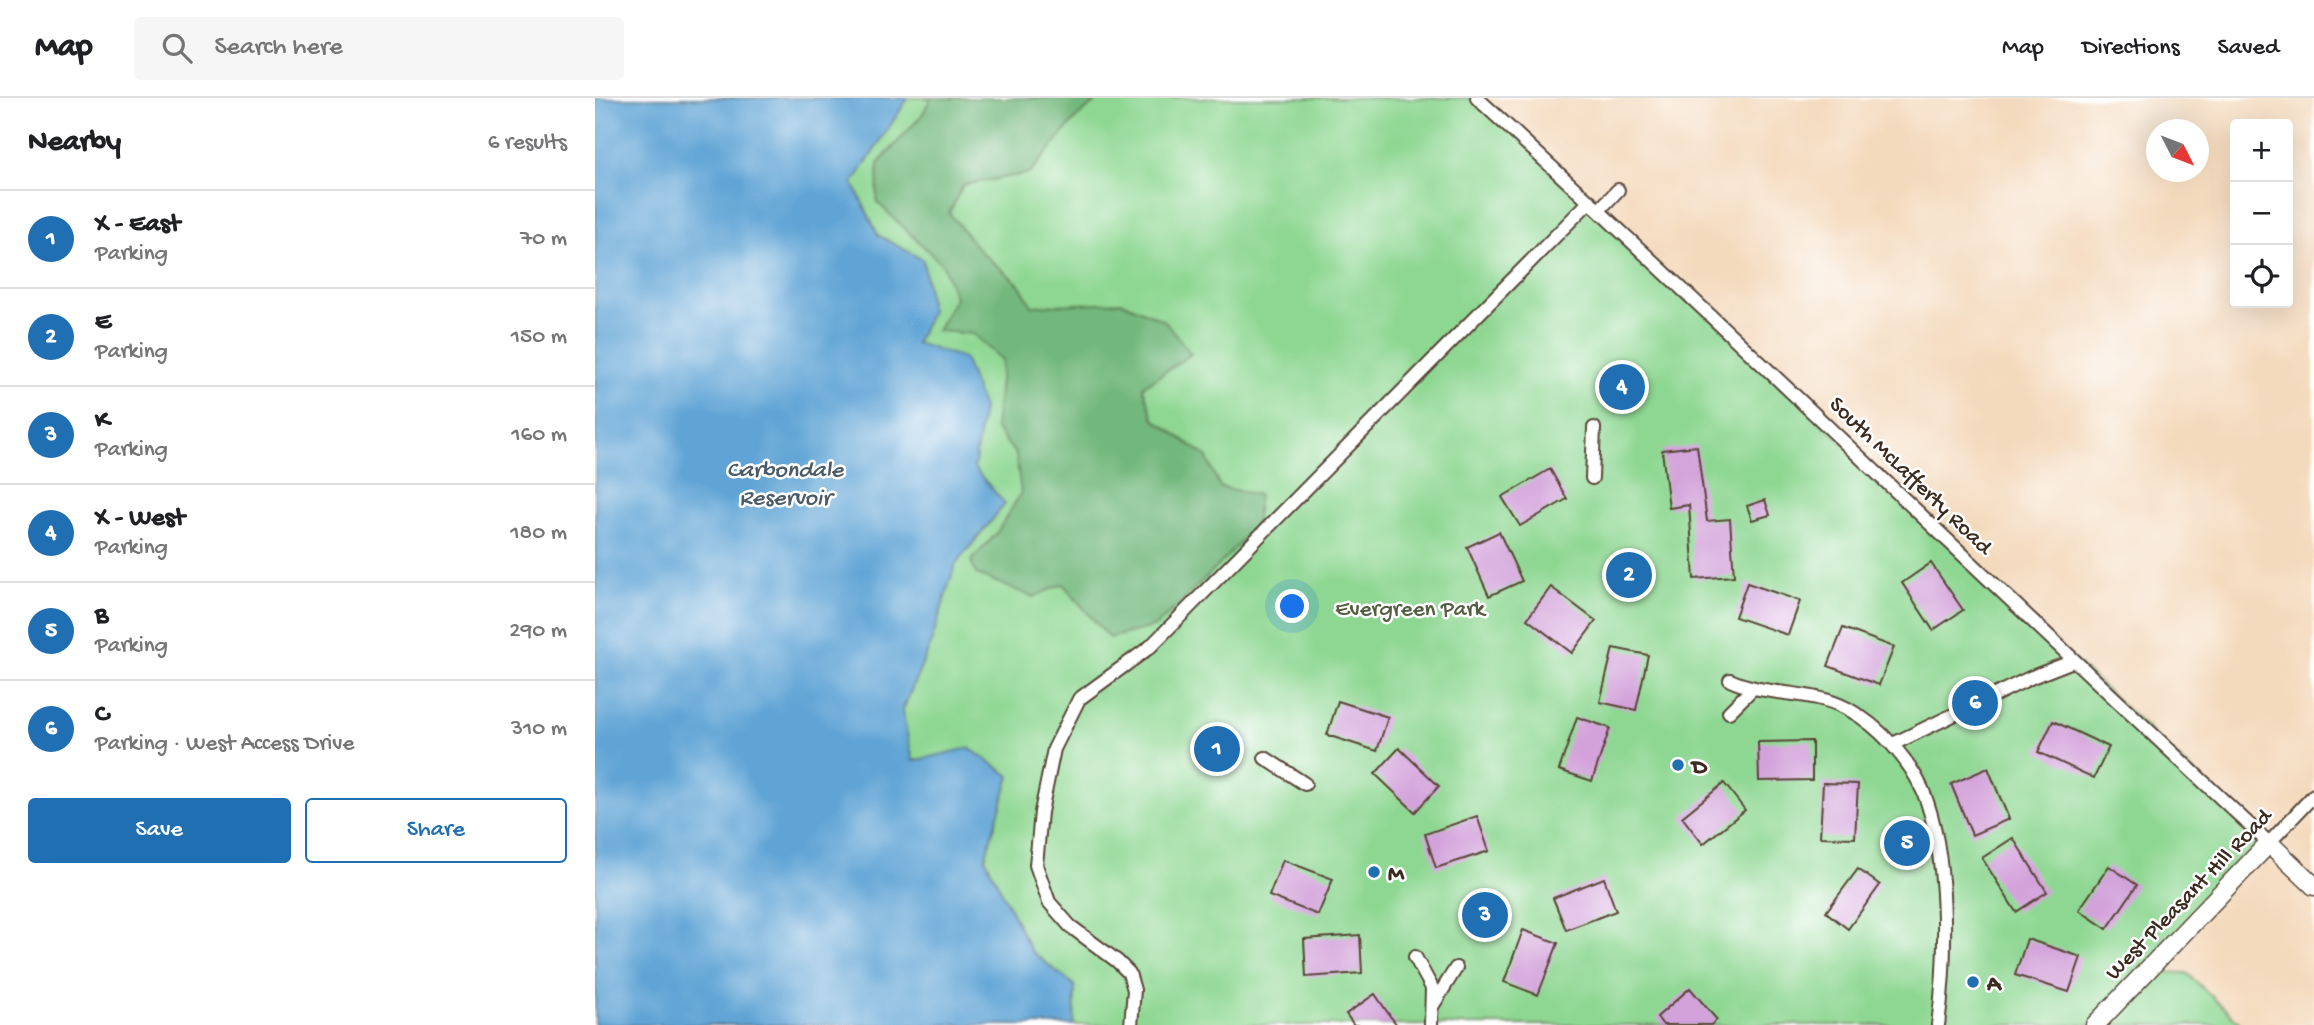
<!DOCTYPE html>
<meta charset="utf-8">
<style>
:root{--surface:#fff;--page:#f6f6f6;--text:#202124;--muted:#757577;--line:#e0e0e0;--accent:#1f6fb2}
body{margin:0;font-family:"Gochi Hand",sans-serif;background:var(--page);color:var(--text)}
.controls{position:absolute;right:21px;top:21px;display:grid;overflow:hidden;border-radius:7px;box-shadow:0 7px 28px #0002}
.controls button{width:63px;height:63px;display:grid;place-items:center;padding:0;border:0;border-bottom:2px solid var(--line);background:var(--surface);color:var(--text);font:35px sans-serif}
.compass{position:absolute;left:1551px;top:21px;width:63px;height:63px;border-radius:50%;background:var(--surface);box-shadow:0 7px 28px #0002;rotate:132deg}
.you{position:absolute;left:698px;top:509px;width:24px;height:24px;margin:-18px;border:5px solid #fff;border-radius:50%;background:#1a73e8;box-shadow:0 0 0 10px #1a73e833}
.badge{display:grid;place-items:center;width:46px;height:46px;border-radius:50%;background:var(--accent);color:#fff;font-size:23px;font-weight:700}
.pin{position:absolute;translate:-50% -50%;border:4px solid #fff;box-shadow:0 2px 7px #0006}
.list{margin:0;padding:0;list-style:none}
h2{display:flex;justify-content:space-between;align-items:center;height:91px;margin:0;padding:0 28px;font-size:30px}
h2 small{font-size:23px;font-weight:400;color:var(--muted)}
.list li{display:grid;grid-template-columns:46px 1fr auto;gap:21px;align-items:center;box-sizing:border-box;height:98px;padding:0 28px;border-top:2px solid var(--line)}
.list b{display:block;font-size:26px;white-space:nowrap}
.list p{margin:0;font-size:23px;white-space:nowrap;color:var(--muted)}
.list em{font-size:23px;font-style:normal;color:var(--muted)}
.actions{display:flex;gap:14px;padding:21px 28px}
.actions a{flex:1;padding:16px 0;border:2px solid var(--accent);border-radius:7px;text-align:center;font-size:24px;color:var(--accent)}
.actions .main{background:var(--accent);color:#fff}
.icon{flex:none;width:38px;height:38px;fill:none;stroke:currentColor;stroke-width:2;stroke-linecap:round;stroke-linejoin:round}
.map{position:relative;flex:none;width:1719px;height:927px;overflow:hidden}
header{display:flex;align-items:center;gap:42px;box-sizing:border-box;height:98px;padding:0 35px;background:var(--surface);border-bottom:2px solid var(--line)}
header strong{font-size:33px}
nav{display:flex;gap:38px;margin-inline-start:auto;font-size:24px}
.search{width:490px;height:63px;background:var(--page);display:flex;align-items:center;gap:18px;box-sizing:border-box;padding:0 24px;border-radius:7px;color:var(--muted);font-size:26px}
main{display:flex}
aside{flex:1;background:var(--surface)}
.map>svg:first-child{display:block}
.green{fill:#8ed792;stroke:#648058;stroke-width:2}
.forest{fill:#72b87c;stroke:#56714d;stroke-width:2}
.water{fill:#61a4d5;stroke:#4e677a;stroke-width:2}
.building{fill:#d3a2da}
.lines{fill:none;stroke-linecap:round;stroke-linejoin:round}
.street-casing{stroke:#574436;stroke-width:16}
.secondary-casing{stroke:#574436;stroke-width:21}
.street{stroke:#fff;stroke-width:12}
.secondary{stroke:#fff;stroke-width:18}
.poi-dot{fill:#1f6fb2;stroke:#fff;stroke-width:2.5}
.labels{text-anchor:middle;stroke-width:5;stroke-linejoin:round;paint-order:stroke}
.street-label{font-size:23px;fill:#3b2a1e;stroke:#fff}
.park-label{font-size:23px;fill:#545e41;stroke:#fff}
.poi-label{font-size:23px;font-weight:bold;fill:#3b2a1e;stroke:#fff;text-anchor:start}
.water-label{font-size:24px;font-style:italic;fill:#4a5b67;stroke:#fff}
</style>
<header>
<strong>Map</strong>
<div class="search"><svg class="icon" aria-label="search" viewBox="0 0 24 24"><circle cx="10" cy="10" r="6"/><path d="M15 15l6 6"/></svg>Search here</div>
<nav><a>Map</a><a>Directions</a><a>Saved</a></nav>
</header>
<main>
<aside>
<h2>Nearby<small>6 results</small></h2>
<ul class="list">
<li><span class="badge">1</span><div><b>X - East</b><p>Parking</p></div><em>70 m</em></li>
<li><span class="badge">2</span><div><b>E</b><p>Parking</p></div><em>150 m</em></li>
<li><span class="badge">3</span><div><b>K</b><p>Parking</p></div><em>160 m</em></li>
<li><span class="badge">4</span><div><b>X - West</b><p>Parking</p></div><em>180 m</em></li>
<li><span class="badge">5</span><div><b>B</b><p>Parking</p></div><em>290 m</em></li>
<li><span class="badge">6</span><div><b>C</b><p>Parking · West Access Drive</p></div><em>310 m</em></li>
</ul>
<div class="actions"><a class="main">Save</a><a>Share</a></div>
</aside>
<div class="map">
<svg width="1719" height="927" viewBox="0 0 1719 927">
<rect width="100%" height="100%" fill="#fff"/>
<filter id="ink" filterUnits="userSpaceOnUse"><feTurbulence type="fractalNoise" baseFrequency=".0143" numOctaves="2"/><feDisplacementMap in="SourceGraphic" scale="14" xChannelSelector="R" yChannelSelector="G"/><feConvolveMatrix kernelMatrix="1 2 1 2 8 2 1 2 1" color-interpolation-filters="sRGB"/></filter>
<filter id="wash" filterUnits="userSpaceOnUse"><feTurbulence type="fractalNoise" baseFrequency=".00686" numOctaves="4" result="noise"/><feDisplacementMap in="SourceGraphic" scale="28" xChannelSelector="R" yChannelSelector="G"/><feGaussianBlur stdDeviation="1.57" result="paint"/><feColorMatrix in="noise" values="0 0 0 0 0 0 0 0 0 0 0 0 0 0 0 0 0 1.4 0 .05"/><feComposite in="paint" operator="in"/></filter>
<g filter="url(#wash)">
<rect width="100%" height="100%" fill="#f4dabd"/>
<path class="green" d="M313 0H882L1674 745 1500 927H479L480 888 436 853 390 760 415 678 374 650 318 663 307 614 335 548 360 467 410 406 379 370 388 310 321 245 328 162 283 137 258 85Z
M1561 874 1592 875 1647 927H1511Z"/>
<path class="forest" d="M336 0H505L481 20 435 75 368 87 354 115 386 154 424 186 437 208 527 204 570 223 596 256 548 289 559 321 611 358 625 389 664 397 660 428 624 467 561 528 514 540 468 486 438 499 381 476 376 463 401 436 426 395 421 357 400 330 407 262 378 236 342 233 360 200 348 167 282 104 283 66 327 17Z"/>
<path class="water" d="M0 0H313L258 85 283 137 328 162 336 214 321 245 369 260 388 310 379 370 410 406 360 467 335 548 307 613 318 663 374 650 415 678 390 760 436 853 480 888 479 927H0Z"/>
<g id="blocks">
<path class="building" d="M1102 348 1112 423 1135 421 1139 478 1099 481 1094 407 1074 410 1067 352Z
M955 371 972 401 925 428 907 399Z
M1170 402 1175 417 1157 422 1152 408Z
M904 434 927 483 894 498 872 449Z
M1336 465 1368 512 1338 532 1307 485Z
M1152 485 1205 503 1193 537 1140 519Z
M956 489 1001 523 977 555 932 521Z
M1248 530 1299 549 1284 587 1233 568Z
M1018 550 1053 557 1041 612 1005 604Z
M743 603 793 619 782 653 732 637Z
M982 619 1015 630 997 683 964 672Z
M1458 623 1514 649 1499 680 1443 654Z
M1217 643V682L1164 683 1163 644Z
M804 650 844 688 820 714 780 676Z
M1393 670 1414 721 1377 737 1356 686Z
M1129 685 1150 712 1108 746 1087 719Z
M1228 685 1263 686 1260 740 1225 739Z
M882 718 894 753 841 770 830 736Z
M1418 740 1452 794 1421 814 1387 760Z
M688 762 738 781 723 817 674 798Z
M1514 768 1542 787 1512 831 1484 812Z
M1263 771 1285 787 1253 831 1231 814Z
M1009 780 1021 813 971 832 958 800Z
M928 832 963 845 943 897 909 884Z
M765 837 767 875 711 879 709 841Z
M1432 841 1486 859 1474 894 1420 877Z
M1095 890 1122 922 1116 927H1068L1062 919Z
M780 896 795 918 802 927H759L751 916Z"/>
</g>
</g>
<g filter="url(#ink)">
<use href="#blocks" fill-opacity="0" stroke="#574436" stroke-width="2"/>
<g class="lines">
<g class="street-casing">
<path id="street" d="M882 0C1149 245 1408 498 1674 745L1719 697
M1004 112 1023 92
M997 380 999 330
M1135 582C1172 599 1216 591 1253 611 1284 628 1314 661 1328 693 1354 757 1352 859 1343 927
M1134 614 1158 590
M1298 646 1437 579 1478 563
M670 660 710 686
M820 859 837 890 836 927
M838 907 861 870
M536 927 539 892 534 875 522 863 475 828 454 804 441 767 446 714 459 651 484 601 555 549 995 103"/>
</g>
<g class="secondary-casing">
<path id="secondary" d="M1500 927 1674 745 1719 788"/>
</g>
<use href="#street" class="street"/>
<use href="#secondary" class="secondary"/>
</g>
</g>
<g class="poi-dot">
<circle cx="1083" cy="667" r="7"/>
<circle cx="779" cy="774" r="7"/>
<circle cx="1378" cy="884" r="7"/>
</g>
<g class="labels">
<g class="street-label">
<text transform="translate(1317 376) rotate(44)" y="8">South McLafferty Road</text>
<text transform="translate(1592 795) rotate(-46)" y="8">West Pleasant Hill Road</text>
</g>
<g class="park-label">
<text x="815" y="517">Evergreen Park</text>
</g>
<g class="poi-label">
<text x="1097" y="675">D</text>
<text x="793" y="782">M</text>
<text x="1392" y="892">A</text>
</g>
<g class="water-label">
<text x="190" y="378">Carbondale<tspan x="190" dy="28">Reservoir</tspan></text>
</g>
</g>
</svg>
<div class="controls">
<button>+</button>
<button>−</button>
<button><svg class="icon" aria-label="locate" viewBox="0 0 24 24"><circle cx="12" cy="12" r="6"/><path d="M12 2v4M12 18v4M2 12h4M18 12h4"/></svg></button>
</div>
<svg class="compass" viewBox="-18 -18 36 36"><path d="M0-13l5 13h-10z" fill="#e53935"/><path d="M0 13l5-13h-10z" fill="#757577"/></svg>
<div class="you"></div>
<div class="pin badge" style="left:622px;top:651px">1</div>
<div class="pin badge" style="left:1034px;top:477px">2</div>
<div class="pin badge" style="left:890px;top:817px">3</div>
<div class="pin badge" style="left:1027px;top:289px">4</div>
<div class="pin badge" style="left:1312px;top:745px">5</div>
<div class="pin badge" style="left:1380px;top:605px">6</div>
</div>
</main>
